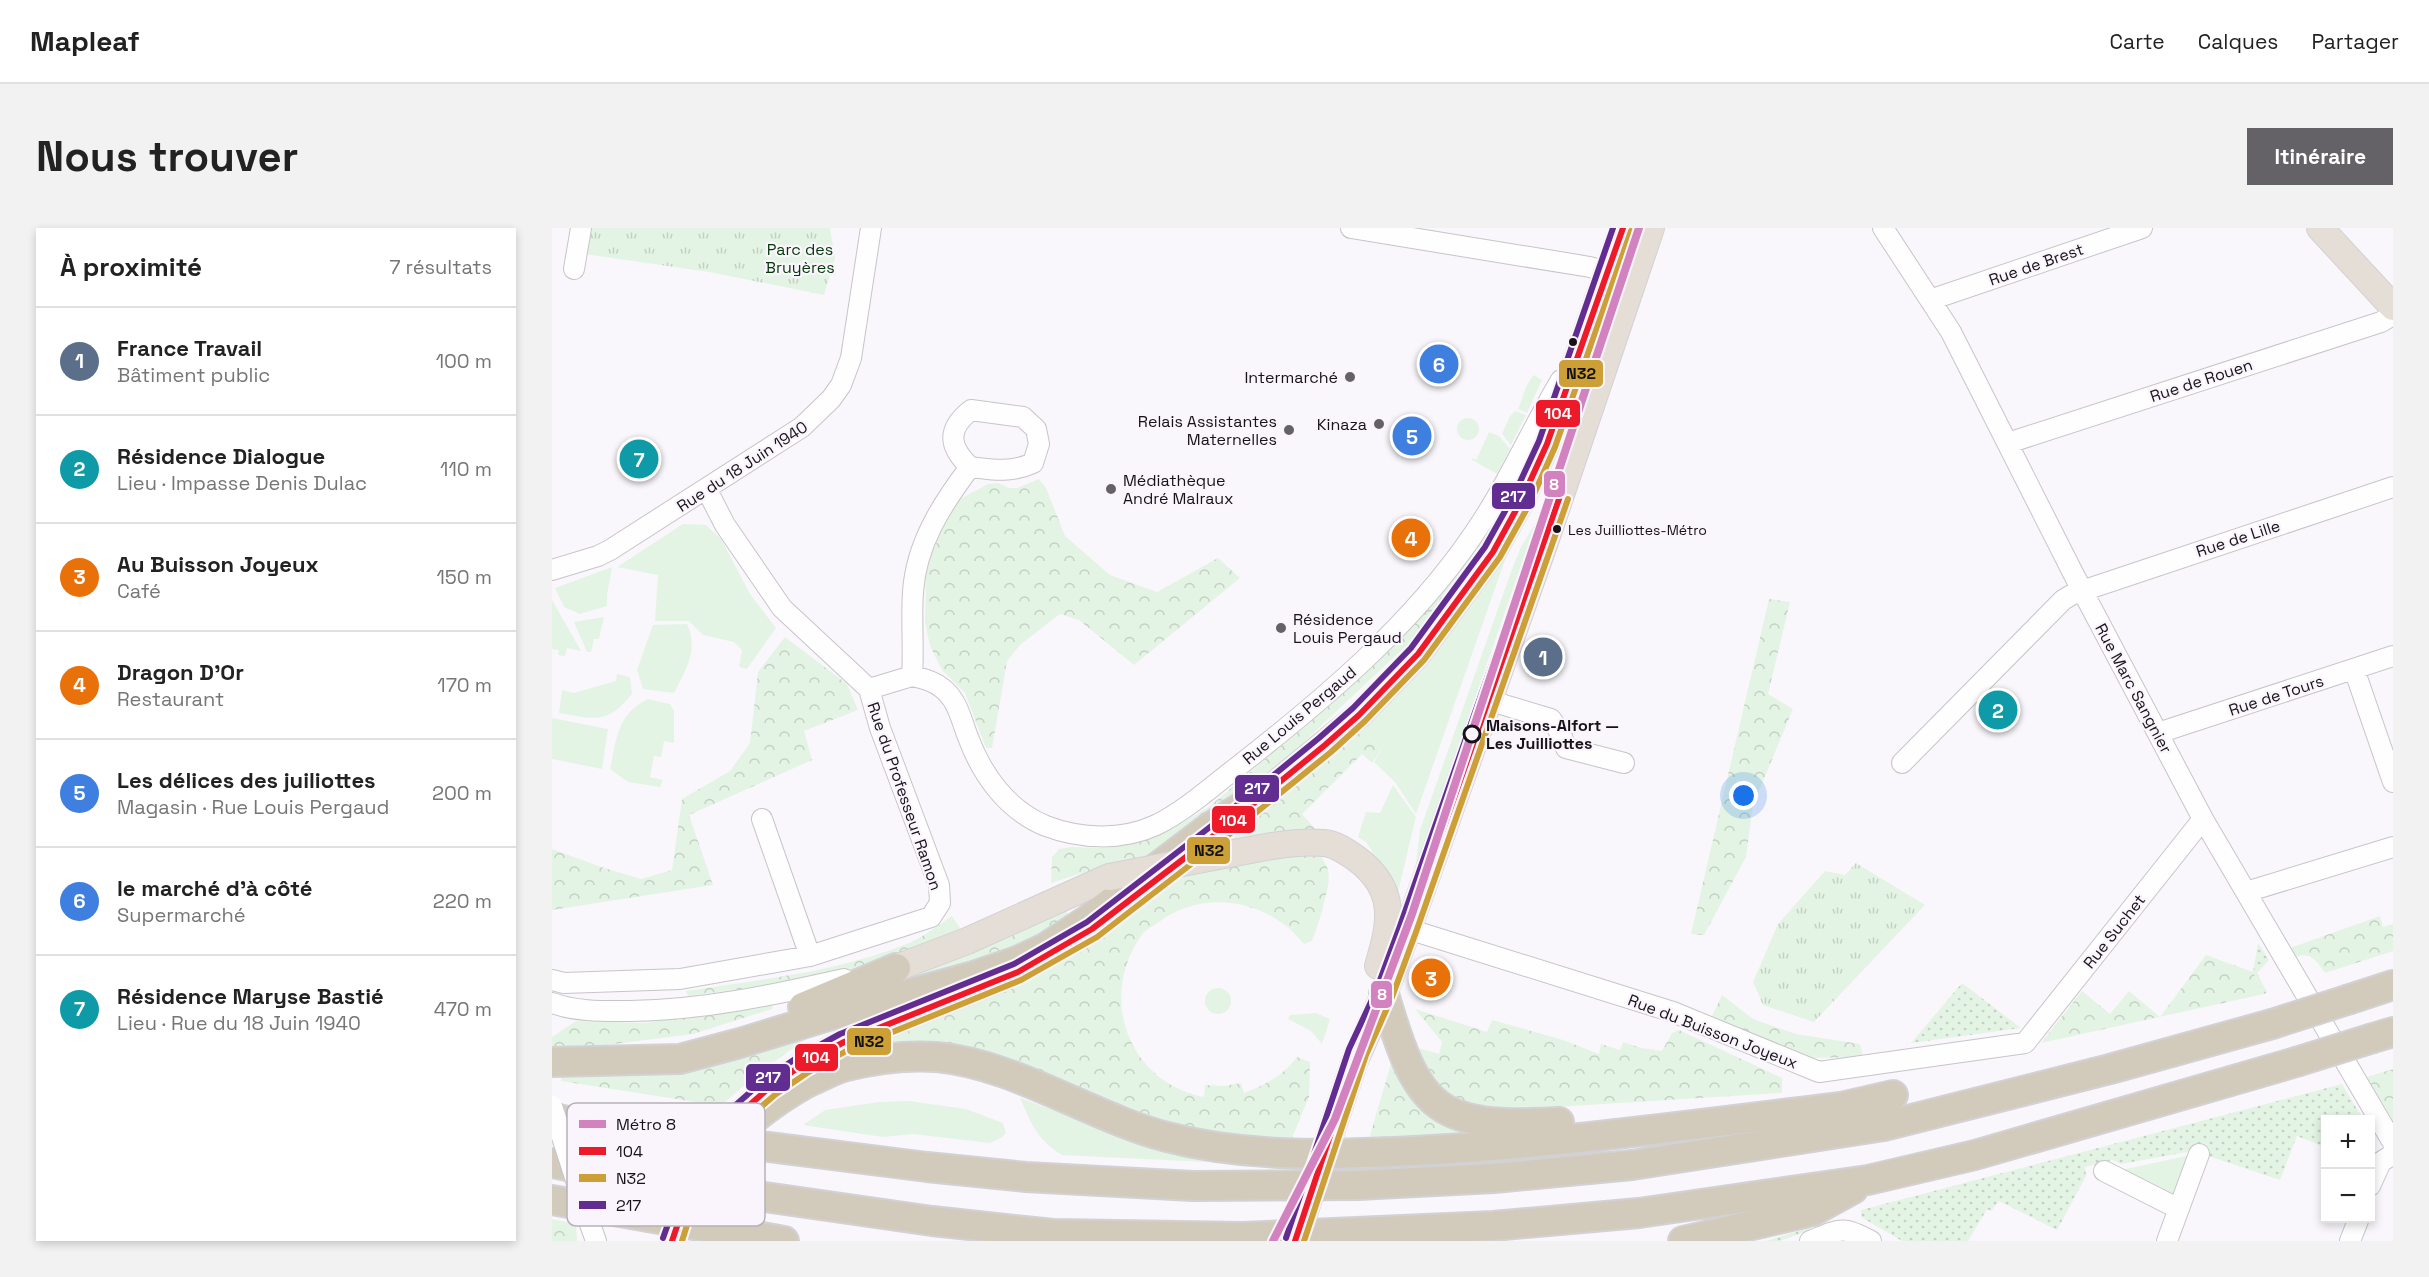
<!DOCTYPE html>
<html lang="fr">
<meta charset="utf-8">
<style>
:root{--surface:#fff;--page:#f2f2f2;--text:#222;--muted:#767676;--line:#e0e0e0;--accent:#656267}
body{margin:0;font-family:"Space Grotesk",sans-serif;background:var(--page);color:var(--text)}
.controls{position:absolute;right:18px;bottom:18px;display:grid;overflow:hidden;border-radius:0px;box-shadow:0 3px 9px #0003}
.controls button{width:54px;height:54px;display:grid;place-items:center;padding:0;border:0;border-bottom:2px solid var(--line);background:var(--surface);color:var(--text);font:30px sans-serif}
.you{position:absolute;left:1192px;top:568px;width:21px;height:21px;margin:-15px;border:4px solid #fff;border-radius:50%;background:#1a73e8;box-shadow:0 0 0 9px #1a73e833}
.badge{display:grid;place-items:center;width:39px;height:39px;border-radius:50%;background:var(--accent);color:#fff;font-size:20px;font-weight:700}
.pin{position:absolute;translate:-50% -50%;border:3px solid #fff;box-shadow:0 2px 6px #0006}
.list{margin:0;padding:0;list-style:none}
h2{display:flex;justify-content:space-between;align-items:center;height:78px;margin:0;padding:0 24px;font-size:26px}
h2 small{font-size:20px;font-weight:400;color:var(--muted)}
.list li{display:grid;grid-template-columns:39px 1fr auto;gap:18px;align-items:center;box-sizing:border-box;height:108px;padding:0 24px;border-top:2px solid var(--line)}
.list b{display:block;font-size:22px;white-space:nowrap}
.list p{margin:0;font-size:20px;white-space:nowrap;color:var(--muted)}
.list em{font-size:20px;font-style:normal;color:var(--muted)}
.map{position:relative;flex:none;width:1841px;height:1013px;overflow:hidden;border-radius:0px}
header{display:flex;align-items:center;gap:36px;box-sizing:border-box;height:84px;padding:0 30px;background:var(--surface);border-bottom:2px solid var(--line)}
header strong{font-size:28px}
nav{display:flex;gap:33px;margin-inline-start:auto;font-size:21px}
.intro{display:flex;align-items:center;justify-content:space-between;box-sizing:border-box;height:144px;padding:0 36px}
h1{margin:0;font-size:42px}
.button{padding:15px 27px;border-radius:0px;background:var(--accent);color:#fff;font-size:21px;font-weight:700}
main{display:flex;gap:36px;padding:0 36px}
aside{flex:1;background:var(--surface);border-radius:0px;box-shadow:0 3px 9px #0003}
.map>svg:first-child{display:block}
.grass{fill:#e4f4e4}
.forest{fill:url(#forest-crowns)}
.park{fill:url(#park-tufts)}
.garden{fill:url(#garden-dots)}
.lines{fill:none;stroke-linecap:round;stroke-linejoin:round}
.minor-casing{stroke:#c8c4ca;stroke-width:22}
.major-casing{stroke:#d3d1d4;stroke-width:28}
.highway-casing{stroke:#d3d1d4;stroke-width:32}
.minor{stroke:#fefefe;stroke-width:20}
.major{stroke:#e4ded6;stroke-width:26}
.highway{stroke:#d2cbbc;stroke-width:28}
.minor-bridge-casing{stroke:#c8c4ca;stroke-width:22;stroke-linecap:butt}
.major-bridge-casing{stroke:#d3d1d4;stroke-width:28;stroke-linecap:butt}
.highway-bridge-casing{stroke:#d3d1d4;stroke-width:32;stroke-linecap:butt}
.minor-bridge{stroke:#fefefe;stroke-width:20}
.major-bridge{stroke:#e4ded6;stroke-width:26}
.highway-bridge{stroke:#d2cbbc;stroke-width:28}
.bus-1-casing{stroke:#faf5fd;stroke-width:10}
.bus-2-casing{stroke:#faf5fd;stroke-width:10}
.bus-3-casing{stroke:#faf5fd;stroke-width:10}
.bus-1{stroke:#ed1b2a;stroke-width:6}
.bus-2{stroke:#cca037;stroke-width:6}
.bus-3{stroke:#622d91;stroke-width:6}
.metro-1-casing{stroke:#faf5fd;stroke-width:12}
.metro-1{stroke:#d282be;stroke-width:8}
.bus-dot{fill:#161218;stroke:#faf5fd;stroke-width:2}
.poi-dot{fill:#656267;stroke:#faf5fd;stroke-width:2}
.stop-dot{fill:#faf5fd;stroke:#161218;stroke-width:3}
.labels{text-anchor:middle;stroke-width:4.5;stroke-linejoin:round;paint-order:stroke}
.bus-label{font-size:14px;fill:#161218;stroke:#faf5fd;text-anchor:start}
.park-label{font-size:16px;fill:#033808;stroke:#faf5fd}
.street-label{font-size:16px;fill:#161218;stroke:#faf5fd}
.poi-label{font-size:16px;fill:#161218;stroke:#faf5fd;text-anchor:end}
.stop-label{font-size:16px;font-weight:bold;fill:#161218;stroke:#faf5fd;text-anchor:start}
.key{fill:#faf5fd;stroke:#b6b1b8;stroke-width:1.5}
.key-label{font-size:16px;fill:#161218}
.line-badge{stroke:#faf5fd;stroke-width:2}
.badge-label{font-size:16px;text-anchor:middle;font-weight:bold;fill:#fff}
.pale-badge-label{font-size:16px;text-anchor:middle;font-weight:bold;fill:#111}
</style>
<header>
<strong>Mapleaf</strong>
<nav><a>Carte</a><a>Calques</a><a>Partager</a></nav>
</header>
<div class="intro"><h1>Nous trouver</h1><a class="button">Itinéraire</a></div>
<main>
<aside>
<h2>À proximité<small>7 résultats</small></h2>
<ul class="list">
<li><span class="badge" style="background:#5c6f8a">1</span><div><b>France Travail</b><p>Bâtiment public</p></div><em>100 m</em></li>
<li><span class="badge" style="background:#0f9aa8">2</span><div><b>Résidence Dialogue</b><p>Lieu · Impasse Denis Dulac</p></div><em>110 m</em></li>
<li><span class="badge" style="background:#e8710a">3</span><div><b>Au Buisson Joyeux</b><p>Café</p></div><em>150 m</em></li>
<li><span class="badge" style="background:#e8710a">4</span><div><b>Dragon D'Or</b><p>Restaurant</p></div><em>170 m</em></li>
<li><span class="badge" style="background:#3f7fe0">5</span><div><b>Les délices des juiliottes</b><p>Magasin · Rue Louis Pergaud</p></div><em>200 m</em></li>
<li><span class="badge" style="background:#3f7fe0">6</span><div><b>le marché d'à côté</b><p>Supermarché</p></div><em>220 m</em></li>
<li><span class="badge" style="background:#0f9aa8">7</span><div><b>Résidence Maryse Bastié</b><p>Lieu · Rue du 18 Juin 1940</p></div><em>470 m</em></li>
</ul>
</aside>
<div class="map">
<svg width="1841" height="1013" viewBox="0 0 1841 1013">
<defs>
<pattern id="forest-crowns" width="20" height="18" patternUnits="userSpaceOnUse" patternTransform="scale(1.5)"><rect width="20" height="18" fill="#e4f4e4"/><path d="M2 6a3 3 0 1 1 6 0M12 15a3 3 0 1 1 6 0" fill="none" stroke="#c3d0c3"/></pattern>
<pattern id="park-tufts" width="24" height="20" patternUnits="userSpaceOnUse" patternTransform="scale(1.5)"><rect width="24" height="20" fill="#e4f4e4"/><path d="M3 7l-1-3M5 7V3M7 7l1-3M15 17l-1-3M17 17v-4M19 17l1-3" fill="none" stroke="#c3d0c3"/></pattern>
<pattern id="garden-dots" width="8" height="8" patternUnits="userSpaceOnUse" patternTransform="scale(1.5)"><rect width="8" height="8" fill="#e4f4e4"/><path d="M2 2h.1M6 6h.1" fill="none" stroke="#c3d0c3" stroke-width="1.8" stroke-linecap="round"/></pattern>
</defs>
<rect width="100%" height="100%" fill="#f9f7fb"/>
<path class="grass" d="M1034 143 1022 199 1014 195Z
M982 147 990 152 975 185 966 181C971 170 972 158 982 147Z
M963 183 974 187 959 217 950 206 958 188Z
M905 201a11 11 0 1 1 22 0a11 11 0 1 1-22 0Z
M937 204 947 208 958 221 945 246 920 232V230L924 232Z
M1002 229 982 280 954 329 864 586 843 554 822 534 829 522 811 500Z
M992 280 851 686 844 684 850 681 862 650 868 602 960 341 968 321Z
M131 296 154 297 169 311 198 366 224 400 195 441 187 439 190 422 182 414 151 407 137 393H103L106 347 65 339Z
M60 339 55 367V378L28 386 12 379 3 360Z
M0 372 29 423 15 420 13 428 6 427 7 422 0 421Z
M52 389 47 411H42L39 424H35L22 394Z
M135 396C147 421 134 442 122 465L91 461 85 442 101 397Z
M65 446 78 449 80 466C55 497 43 491 7 485L10 462 22 465 64 453Z
M96 471 118 476 122 483V515L112 513 109 529 102 528 98 549 111 552 108 559 76 554 58 541C65 510 65 486 96 471Z
M0 490 56 501 50 541 0 531Z
M841 557 864 589 846 664 814 614 806 609 814 584 828 585Z
M770 684 760 713 752 716 738 701Z
M409 725 415 738 287 772Z
M653 773a13 13 0 1 1 26 0a13 13 0 1 1-26 0Z
M764 785 778 791 770 816 759 803 736 791 738 787Z
M468 870 547 898 695 936 510 927C484 911 480 896 468 870Z
M357 873 414 881 451 895 454 905 449 910 438 915 361 906 331 909 251 897 273 882 327 874Z
M1639 927 1625 966 1619 969 1569 942Z"/>
<path class="forest" d="M487 251 494 260 513 308 558 347 605 364 666 330 688 350 582 437 527 392 508 386 468 417 455 433 440 520H434L413 465 390 442 378 418 373 394 374 349 379 327 394 294 408 271 436 256 446 255 457 260H465Z
M940 296 942 299 915 342 856 416 720 544 613 625 558 636 499 655 500 629 507 621 519 619 554 620 586 615 620 601 658 578 789 467 848 410 881 376Z
M1217 371 1238 374 1216 466 1241 481 1201 577 1194 629 1152 707 1139 706Z
M233 409 295 456 306 482 252 503 260 532 137 587 161 657 0 682V621L49 639 89 651 120 642 130 571 178 543 198 515 206 444Z
M811 500 829 522 820 535 810 526 750 586 767 605 660 619Z
M742 626H766C785 644 774 661 770 684L738 701C701 670 647 664 607 694 601 698 593 702 589 708 546 770 576 854 652 869L653 857 672 858 689 855 692 865C713 857 731 848 745 829L758 834 757 869 738 915 620 899 364 816 322 813 439 764 489 740 539 708 623 643Z
M512 678 520 695 500 707 415 738 409 725Z
M400 688 410 703 320 737 248 753 136 768 134 763C207 752 283 744 352 717 369 711 385 698 400 688Z
M1828 688 1831 699 1841 696V723L1773 745C1765 734 1759 723 1744 729L1738 720Z
M1654 727 1701 744 1712 766 1489 815 1530 763 1558 786 1577 763 1608 789Z
M1170 767 1201 791 1244 806 1308 816 1311 829 1260 830 1217 818 1159 790Z
M222 773 220 781 141 806 39 819 0 820V809L24 793 94 795Z
M863 781 935 804 940 792 1011 812 1047 826 1049 816 1068 822 1071 814 1090 820 1110 823 1120 805 1127 802 1230 850V865L971 881C951 880 925 880 906 872 887 864 872 837 863 819L887 826 890 814Z
M281 795C240 819 204 846 169 878L9 853 10 847Z
M841 829 942 906 816 914Z
M1841 841V893L1815 849Z
M0 991 24 996 25 1013H0Z"/>
<path class="park" d="M29 0H278L283 30 272 67 157 44 25 25Z
M1304 635 1373 677 1262 794 1211 777 1201 754 1226 696 1273 643 1293 647Z"/>
<path class="garden" d="M1706 715 1717 732 1705 745 1715 764 1712 766 1701 744Z
M1410 755 1469 800 1359 815Z
M1790 856 1811 891 1774 892 1773 919 1745 908 1728 952 1641 923 1569 936 1560 932 1533 939 1534 948 1505 1002 1447 973 1439 983 1435 981 1416 1013H1350L1309 989V982Z
M1258 999V1002L1228 1013H1214Z"/>
<g class="lines">
<g class="minor-casing">
<path id="minor" d="M799 0 1038 39 1067 48
M1331 0 1399 104 1521 345 1651 591 1841 915
M22 41 29 0
M1378 72 1590 0
M419 182 471 189 484 201 487 216 481 235C459 245 441 242 418 239 396 218 395 201 419 182Z
M1456 215 1829 94 1841 87
M0 342 46 328 58 322 250 199 279 171 289 157 299 130 319 0
M1802 441 1841 554
M360 448C370 450 382 453 390 460 406 472 409 492 416 509 430 547 455 582 494 598 528 611 570 613 604 597 633 583 659 559 684 540 771 472 859 398 921 307 955 258 979 202 1009 152
M317 461 360 448C362 420 359 392 361 364 364 316 390 276 418 239
M937 470 952 477 999 491 1009 506 1014 520 1072 535
M1606 505 1841 428
M1350 535 1511 372 1521 366 1841 259
M210 591 258 728
M1694 664 1841 619
M856 701 1121 784 1267 844 1473 815 1651 591
M0 752 12 755 128 751 258 728 379 689 388 675 387 657 328 500 317 461 230 380 173 297 155 262
M0 775C25 784 52 783 78 783 151 782 221 767 292 751
M1552 943 1627 981
M1818 958 1829 934 1841 926
M38 996 44 1013
M1258 1013C1288 1001 1290 997 1319 1013
M1615 1013 1647 926
M1798 1013 1807 990"/>
</g>
<g class="major-casing">
<path id="major" d="M1768 0 1841 79
M698 577 807 487 866 426 941 324 970 271 995 216 1071 0
M667 628C700 622 737 612 772 615 784 616 795 624 805 631 846 662 839 695 826 738
M344 740 415 713 557 649
M802 835 832 766 856 701 993 314 1099 0
M250 837 292 814 450 750"/>
</g>
<g class="highway-casing">
<path id="highway" d="M832 766C866 882 883 901 1007 894
M1798 771 1841 757
M251 779 344 740
M1821 810 1841 804
M0 834 128 831 188 815 276 788 422 748 463 734 493 720 537 691 657 600 713 564
M256 854C269 849 282 841 295 838 323 831 356 827 385 829 462 836 539 889 615 909 696 930 779 927 862 923 1005 916 1147 896 1289 879L1341 867
M0 890 26 895 375 939 474 949 641 958 806 957 942 950 1080 937 1332 898 1558 841 1720 796
M0 935 60 947 380 993 501 1006 691 1009 941 998 1087 985 1316 952 1423 927 1744 834
M0 972 232 1013
M1131 1013 1261 983 1301 961"/>
</g>
<use href="#minor" class="minor"/>
<use href="#major" class="major"/>
<use href="#highway" class="highway"/>
<g class="minor-bridge-casing">
<path id="minor-bridge" d="M0 878 38 996"/>
</g>
<g class="major-bridge-casing">
<path id="major-bridge" d="M557 649 667 628
M184 889 218 859 250 837
M120 1013 135 969 160 920
M743 1013 802 835"/>
</g>
<g class="highway-bridge-casing">
<path id="highway-bridge" d="M1720 796 1798 771
M1744 834 1821 810
M152 937C187 902 213 878 256 854"/>
</g>
<use href="#minor-bridge" class="minor-bridge"/>
<use href="#major-bridge" class="major-bridge"/>
<use href="#highway-bridge" class="highway-bridge"/>
<g class="bus-1-casing">
<path id="bus-1" d="M120 1013 135 969 164 911 184 889 218 859 250 837 292 814 466 744 540 701 664 606 773 517 807 487 866 426 941 324 970 271 995 216 1071 0
M743 1013 806 824 832 766 856 701 1008 268"/>
</g>
<g class="bus-2-casing">
<path id="bus-2" d="M130 1013 143 972 171 916 190 895 224 866 255 845 296 822 469 752 545 709 669 613 779 524 813 493 872 432 948 329 978 275 1003 219 1079 3
M752 1013 814 827 840 769 864 704 1016 271"/>
</g>
<g class="bus-3-casing">
<path id="bus-3" d="M111 1010 127 965 156 906 178 882 212 852 246 829 288 806 462 736 535 694 658 599 767 510 801 480 859 420 933 319 962 267 987 213 1061 0
M734 1010 797 821 824 763 848 698 1000 265"/>
</g>
<use href="#bus-1" class="bus-1"/>
<use href="#bus-2" class="bus-2"/>
<use href="#bus-3" class="bus-3"/>
<g class="metro-1-casing">
<path id="metro-1" d="M721 1013 783 891 860 686 1087 0"/>
</g>
<use href="#metro-1" class="metro-1"/>
</g>
<g class="bus-dot">
<circle cx="1021" cy="114" r="5"/>
<circle cx="1005" cy="301" r="5"/>
</g>
<g class="poi-dot">
<circle cx="798" cy="149" r="6"/>
<circle cx="827" cy="196" r="6"/>
<circle cx="737" cy="202" r="6"/>
<circle cx="559" cy="261" r="6"/>
<circle cx="729" cy="400" r="6"/>
</g>
<circle class="stop-dot" cx="920" cy="506" r="8"/>
<g class="labels">
<g class="bus-label">
<text x="1016" y="307">Les Juilliottes-Métro</text>
</g>
<g class="park-label">
<text x="248" y="27">Parc des<tspan x="248" dy="18">Bruyères</tspan></text>
</g>
<g class="street-label">
<text transform="translate(1484 36) rotate(-19)" y="6">Rue de Brest</text>
<text transform="translate(1649 152) rotate(-18)" y="6">Rue de Rouen</text>
<text transform="translate(190 238) rotate(-33)" y="6">Rue du 18 Juin 1940</text>
<text transform="translate(1686 310) rotate(-18)" y="6">Rue de Lille</text>
<text transform="translate(1582 460) rotate(62)" y="6">Rue Marc Sangnier</text>
<text transform="translate(1724 467) rotate(-18)" y="6">Rue de Tours</text>
<text transform="translate(747 487) rotate(-40)" y="6">Rue Louis Pergaud</text>
<text transform="translate(353 568) rotate(71)" y="6">Rue du Professeur Ramon</text>
<text transform="translate(1562 703) rotate(-52)" y="6">Rue Suchet</text>
<text transform="translate(1161 803) rotate(21)" y="6">Rue du Buisson Joyeux</text>
</g>
<g class="poi-label">
<text x="786" y="155">Intermarché</text>
<text x="725" y="199">Relais Assistantes<tspan x="725" dy="18">Maternelles</tspan></text>
<text x="815" y="202">Kinaza</text>
<text x="571" y="258" text-anchor="start">Médiathèque<tspan x="571" dy="18">André Malraux</tspan></text>
<text x="741" y="397" text-anchor="start">Résidence<tspan x="741" dy="18">Louis Pergaud</tspan></text>
</g>
<g class="stop-label">
<text x="934" y="503">Maisons-Alfort —<tspan x="934" dy="18">Les Juilliottes</tspan></text>
</g>
</g>
<rect x="15" y="875" width="198" height="123" rx="9" class="key"/>
<rect x="27" y="892" width="27" height="8" fill="#d282be"/>
<rect x="27" y="919" width="27" height="8" fill="#ed1b2a"/>
<rect x="27" y="946" width="27" height="8" fill="#cca037"/>
<rect x="27" y="973" width="27" height="8" fill="#622d91"/>
<g class="key-label">
<text x="64" y="902">Métro 8</text>
<text x="64" y="929">104</text>
<text x="64" y="956">N32</text>
<text x="64" y="983">217</text>
</g>
<g class="line-badge">
<rect x="1006" y="131" width="46" height="29" rx="6" fill="#cca037"/>
<rect x="983" y="171" width="46" height="29" rx="6" fill="#ed1b2a"/>
<rect x="991" y="242" width="23" height="28" rx="6" fill="#d282be"/>
<rect x="939" y="254" width="45" height="28" rx="6" fill="#622d91"/>
<rect x="682" y="546" width="46" height="29" rx="6" fill="#622d91"/>
<rect x="659" y="577" width="45" height="29" rx="6" fill="#ed1b2a"/>
<rect x="634" y="608" width="45" height="29" rx="6" fill="#cca037"/>
<rect x="818" y="752" width="23" height="29" rx="6" fill="#d282be"/>
<rect x="294" y="799" width="46" height="29" rx="6" fill="#cca037"/>
<rect x="242" y="815" width="45" height="29" rx="6" fill="#ed1b2a"/>
<rect x="193" y="835" width="46" height="29" rx="6" fill="#622d91"/>
</g>
<g class="badge-label">
<text x="1006" y="191">104</text>
<text x="1002" y="262">8</text>
<text x="961" y="274">217</text>
<text x="705" y="566">217</text>
<text x="681" y="598">104</text>
<text x="830" y="772">8</text>
<text x="264" y="835">104</text>
<text x="216" y="855">217</text>
</g>
<g class="pale-badge-label">
<text x="1029" y="151">N32</text>
<text x="657" y="628">N32</text>
<text x="317" y="819">N32</text>
</g>
</svg>
<div class="controls">
<button>+</button>
<button>−</button>
</div>
<div class="you"></div>
<div class="pin badge" style="left:991px;top:429px;background:#5c6f8a">1</div>
<div class="pin badge" style="left:1446px;top:482px;background:#0f9aa8">2</div>
<div class="pin badge" style="left:879px;top:750px;background:#e8710a">3</div>
<div class="pin badge" style="left:859px;top:310px;background:#e8710a">4</div>
<div class="pin badge" style="left:860px;top:208px;background:#3f7fe0">5</div>
<div class="pin badge" style="left:887px;top:136px;background:#3f7fe0">6</div>
<div class="pin badge" style="left:87px;top:231px;background:#0f9aa8">7</div>
</div>
</main>
